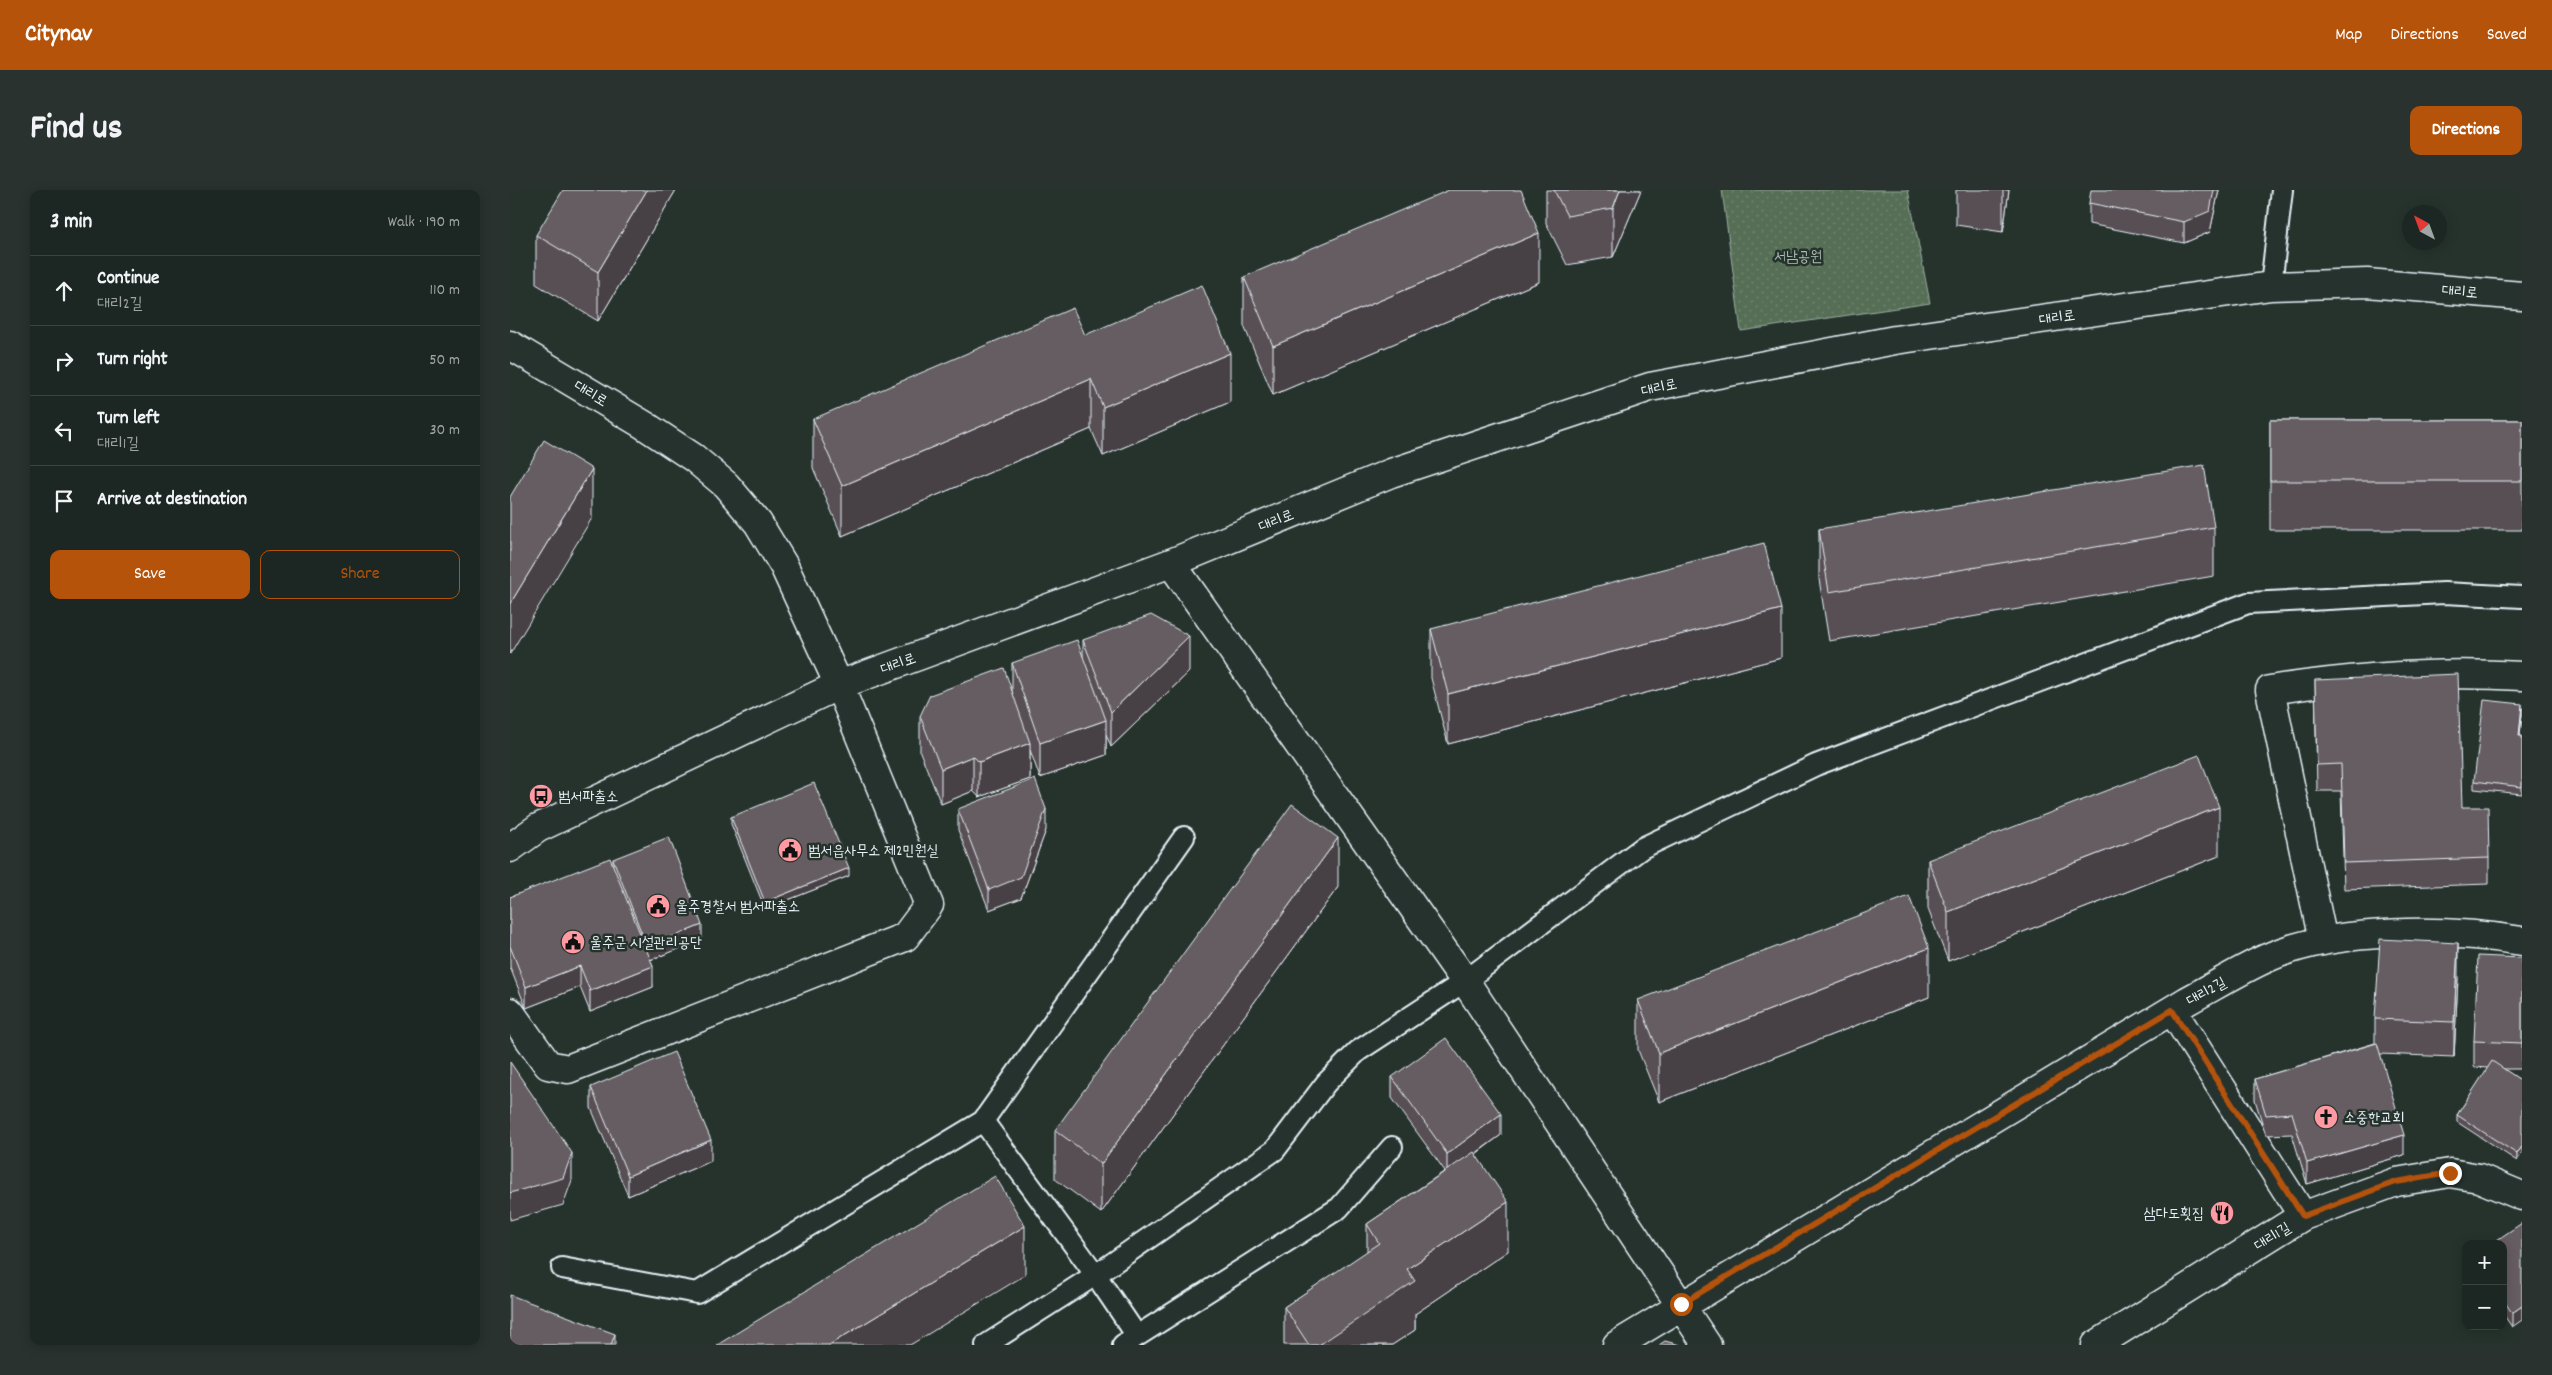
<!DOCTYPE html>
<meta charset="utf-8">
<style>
:root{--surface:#1c2622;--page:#29322f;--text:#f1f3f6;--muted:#a0a5a5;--line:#3a4340;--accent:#b45309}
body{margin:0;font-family:Dekko,"Poor Story",sans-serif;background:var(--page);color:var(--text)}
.controls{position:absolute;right:15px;bottom:15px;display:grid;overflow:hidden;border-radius:10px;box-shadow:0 2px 12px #0003}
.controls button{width:45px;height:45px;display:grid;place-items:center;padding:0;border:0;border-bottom:1px solid var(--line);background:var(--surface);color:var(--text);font:25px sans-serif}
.compass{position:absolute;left:1892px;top:15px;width:45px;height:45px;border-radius:50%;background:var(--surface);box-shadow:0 2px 12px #0003;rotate:319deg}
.stop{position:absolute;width:15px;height:15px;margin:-11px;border:4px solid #b45309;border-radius:50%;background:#fff}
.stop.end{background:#b45309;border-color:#fff;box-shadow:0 1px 5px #0008}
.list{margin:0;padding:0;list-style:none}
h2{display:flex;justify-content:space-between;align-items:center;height:65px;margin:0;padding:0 20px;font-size:21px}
h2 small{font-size:16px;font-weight:400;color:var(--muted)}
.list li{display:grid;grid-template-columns:32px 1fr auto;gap:15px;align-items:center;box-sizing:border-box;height:70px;padding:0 20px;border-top:1px solid var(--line)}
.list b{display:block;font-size:19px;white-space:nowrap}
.list p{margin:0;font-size:16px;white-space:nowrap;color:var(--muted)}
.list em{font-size:16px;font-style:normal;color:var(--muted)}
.actions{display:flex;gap:10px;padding:15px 20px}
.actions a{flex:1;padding:11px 0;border:1px solid var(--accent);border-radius:10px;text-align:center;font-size:18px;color:var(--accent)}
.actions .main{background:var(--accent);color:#fff}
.icon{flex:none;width:28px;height:28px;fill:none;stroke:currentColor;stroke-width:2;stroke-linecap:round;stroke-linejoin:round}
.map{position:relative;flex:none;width:2012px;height:1155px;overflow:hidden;border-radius:10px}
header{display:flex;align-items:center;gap:30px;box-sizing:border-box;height:70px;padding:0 25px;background:var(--accent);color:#fff}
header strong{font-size:24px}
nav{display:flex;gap:28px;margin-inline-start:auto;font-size:18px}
.intro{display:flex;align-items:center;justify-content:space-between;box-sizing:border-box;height:120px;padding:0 30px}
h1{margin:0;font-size:35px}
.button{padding:12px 22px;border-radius:10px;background:var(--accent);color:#fff;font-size:18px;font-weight:700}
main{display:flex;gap:30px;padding:0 30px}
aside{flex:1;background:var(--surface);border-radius:10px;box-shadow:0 2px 12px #0003}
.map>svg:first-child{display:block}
.park{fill:url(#park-dots);stroke:#9eb0a6}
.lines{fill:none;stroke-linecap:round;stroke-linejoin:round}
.service-casing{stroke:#e8f1f8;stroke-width:24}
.minor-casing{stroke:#e8f1f8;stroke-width:31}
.secondary-casing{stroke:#e8f1f8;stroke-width:31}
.service{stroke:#26332d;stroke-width:20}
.minor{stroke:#26332d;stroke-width:28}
.secondary{stroke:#26332d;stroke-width:28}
.wall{fill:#585054;stroke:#e8f1f8}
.shaded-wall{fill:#474145;stroke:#e8f1f8}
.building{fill:#665d62;stroke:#e8f1f8}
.route{stroke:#b45309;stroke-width:6}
.labels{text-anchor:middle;stroke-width:5;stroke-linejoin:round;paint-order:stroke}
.park-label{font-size:15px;fill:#adbdb6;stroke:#26332d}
.street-label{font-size:15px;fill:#e8f1f8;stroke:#26332d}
.poi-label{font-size:15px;fill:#e8f1f8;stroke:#26332d;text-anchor:start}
</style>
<header>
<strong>Citynav</strong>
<nav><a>Map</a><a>Directions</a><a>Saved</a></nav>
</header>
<div class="intro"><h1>Find us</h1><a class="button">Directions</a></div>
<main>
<aside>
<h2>3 min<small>Walk · 190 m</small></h2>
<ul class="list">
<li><svg class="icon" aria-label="ahead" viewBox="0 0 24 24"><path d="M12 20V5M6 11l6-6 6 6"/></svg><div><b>Continue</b><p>대리2길</p></div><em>110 m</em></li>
<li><svg class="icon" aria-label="right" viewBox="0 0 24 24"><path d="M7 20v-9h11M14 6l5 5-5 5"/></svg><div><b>Turn right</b></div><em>50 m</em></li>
<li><svg class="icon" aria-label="left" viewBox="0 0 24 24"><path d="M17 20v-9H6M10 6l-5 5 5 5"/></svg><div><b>Turn left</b><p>대리1길</p></div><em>30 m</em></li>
<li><svg class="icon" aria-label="arrive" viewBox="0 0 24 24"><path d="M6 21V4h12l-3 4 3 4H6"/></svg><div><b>Arrive at destination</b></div></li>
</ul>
<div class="actions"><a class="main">Save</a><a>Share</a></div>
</aside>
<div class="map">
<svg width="2012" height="1155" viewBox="0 0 2012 1155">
<defs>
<pattern id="park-dots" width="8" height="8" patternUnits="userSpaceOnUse" patternTransform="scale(1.25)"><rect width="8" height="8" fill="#556e54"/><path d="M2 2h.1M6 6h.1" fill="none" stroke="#6d836d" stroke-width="1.8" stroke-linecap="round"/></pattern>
</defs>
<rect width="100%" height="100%" fill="#26332d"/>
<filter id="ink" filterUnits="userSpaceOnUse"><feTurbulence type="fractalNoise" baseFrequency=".02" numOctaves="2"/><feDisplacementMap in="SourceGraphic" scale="10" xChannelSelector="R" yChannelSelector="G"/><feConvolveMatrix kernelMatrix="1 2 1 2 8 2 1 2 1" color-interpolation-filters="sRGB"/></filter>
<g filter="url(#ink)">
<path class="park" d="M1212 0H1398L1420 113 1231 141Z"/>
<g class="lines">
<g class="service-casing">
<path id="service" d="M1761 96 1772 0
M473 931 585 1084 627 1146
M52 1078 187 1103 473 931 674 647
M476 1155 590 1082 765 960 816 893 848 861 955 791 1132 658 1306 575 1738 413 1934 403 2012 407
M613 1155 829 1018 882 957"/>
</g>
<g class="minor-casing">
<path id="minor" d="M0 155 134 235 184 268 216 295 248 333 274 376 329 495 419 715 395 747 58 879 38 875 0 822
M661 373 955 791 1197 1155
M1813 751 1760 500C1844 487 1928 481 2012 486
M1662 820 1793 1026
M1107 1155 1677 811C1703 797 1730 780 1757 768 1825 737 1939 739 2012 751
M1586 1155 1793 1026 1886 992 1940 983 1969 988 2012 1006"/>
</g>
<g class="secondary-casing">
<path id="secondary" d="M0 658 28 638 329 495 661 373 881 283 1140 197 1385 150 1761 96 1857 93 2012 106"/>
</g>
<use href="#service" class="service"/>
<use href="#minor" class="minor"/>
<use href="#secondary" class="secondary"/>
</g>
<path class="wall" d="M166 0 88 131 26 94V45Z
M1036 0H1131L1103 67 1057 75 1036 33Z
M1446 0H1499L1493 42 1446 35Z
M1709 0 1700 42 1674 53 1579 34V13Z
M734 87 1029 92 763 205 734 136Z
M575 145 720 212 593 266 581 239 332 346 303 278V229Z
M1760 230H2012V340H1760Z
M1704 337V386L1319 451 1309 389V339Z
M921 439 1271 468 938 554 921 488Z
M573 450 679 482 601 557 596 544V565L530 588 520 560V589L469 607 463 601 431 614 410 562V526L502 502V473L573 467Z
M1805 490 1952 617 1979 668V694L1834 699 1831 601H1807Z
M2012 514V525L2010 546H2012V604L1964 599V591Z
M448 619 536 640 511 708 479 720 448 640Z
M221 627 339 686 255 719 221 634Z
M1709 666 1438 771 1418 719V670Z
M103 669 192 750 140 770 143 797 80 822 70 797 16 818 0 777V707L103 675Z
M828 697 591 1023 545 989V940Z
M2012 768V879H1993L2012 891 2007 971 1947 932V925L1978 878 1964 877V851Z
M1948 788 1944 867 1870 864 1894 965 1797 994 1782 944 1756 945 1745 910V889L1865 853V829Z
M1419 807 1149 912 1128 860V810Z
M882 887 991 945 966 964 998 1061 905 1124V1140L882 1155H774V1117L857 1062V1034L935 981 882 908Z
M81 897 201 971 118 1006 81 918Z
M2012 1033 2002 1137 1993 1124V1054Z"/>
<path class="shaded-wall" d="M137 0H166L88 131V82Z
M1110 0H1131L1103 67V18Z
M1493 0H1499L1493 42Z
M1704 0H1709L1700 42 1674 53V32Z
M1029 43V92L763 205V156Z
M720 163V212L593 266V217Z
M581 189V239L332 346V296Z
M82 279V328L0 464V414Z
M1271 419V468L938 554V504Z
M679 446V482L601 557V522Z
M2012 518V525L2009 553V546Z
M596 530V565L530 588V553Z
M520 553V589L469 607V572Z
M463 566V601L431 614V579Z
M1709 617V666L1438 771V722Z
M536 619V640L511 708 479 720V700Z
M828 648V697L591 1023V974Z
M339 678V686L255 719V712Z
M192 735V750L137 771V757Z
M1948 753V788L1944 867V832Z
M1419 758V807L1149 912V863Z
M70 776V797L16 818V797Z
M143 776V797L80 822V801Z
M991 924V945L937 984V964Z
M1894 945V965L1797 994V973Z
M201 950V971L118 1006V986Z
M2012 956V963L2007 971V964Z
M62 963V990L53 1015 0 1030V1003Z
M998 1012V1061L905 1124V1140L882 1155H809L897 1079Z
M515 1036V1085L400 1155H319Z
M2012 1116V1130L2002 1137V1123Z
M105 1144V1155H101Z"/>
<path class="building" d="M53 0H137L88 82 26 45Z
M939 0H1011L1029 43 763 156 734 87Z
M1044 0H1110L1103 18 1057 26Z
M1581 0H1704L1700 21 1674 32 1579 13Z
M692 95 720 163 593 217 581 189 332 296 303 229 563 118 575 145Z
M1760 230H2012V291H1760Z
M34 250 82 279 0 414V307Z
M1694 275 1704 337 1319 402 1309 339Z
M1254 353 1271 419 938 504 921 439Z
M641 425 679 446 601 522 573 450Z
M567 450 596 530 530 553 502 473Z
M494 478 520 553 469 572 463 566 431 579 410 526 420 505Z
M1948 484 1952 617H1978L1979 668 1834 673 1831 574 1807 575 1805 490Z
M1974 510 2012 514 2009 546H2012V597L1964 591Z
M1689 565 1709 617 1438 722 1418 670Z
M525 589 536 619 511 687 479 700 448 619Z
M304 593 339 678 255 712 221 627Z
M782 614 828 648 591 974 545 940Z
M159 647 192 735 137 757 103 669Z
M100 668 143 776 80 801 70 776 16 797 0 756V707Z
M1399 706 1419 758 1149 863 1128 810Z
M1870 749 1948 753 1944 832 1865 829Z
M1968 766 2012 768V853L1964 851Z
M936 848 991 924 937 964 882 887Z
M1867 853 1894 945 1797 973 1782 923 1756 925 1745 889Z
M164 862 201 950 118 986 81 897Z
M1982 871 2012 891V956L2007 964 1947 925Z
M0 872 62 963 53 988 0 1003Z
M964 962 998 1012 897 1079 905 1091 809 1155H799L774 1117 869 1053 857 1034Z
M485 986 515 1036 319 1155H207Z
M2012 1033V1116L2002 1123 1993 1109V1054H1981Z
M0 1105 105 1144 101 1155H0Z
M1155 1151 1170 1155H1149Z"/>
</g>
<g class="lines" filter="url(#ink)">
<path class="route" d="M1171 1114 1662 820 1793 1026 1886 992 1940 983"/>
</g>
<defs>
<g id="bus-disc" transform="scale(1.25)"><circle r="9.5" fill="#ff9aa2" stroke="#26332d"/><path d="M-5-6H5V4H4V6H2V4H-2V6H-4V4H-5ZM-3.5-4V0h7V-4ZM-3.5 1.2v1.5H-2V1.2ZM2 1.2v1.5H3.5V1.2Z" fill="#111"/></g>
<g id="civic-disc" transform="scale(1.25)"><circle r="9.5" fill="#ff9aa2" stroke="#26332d"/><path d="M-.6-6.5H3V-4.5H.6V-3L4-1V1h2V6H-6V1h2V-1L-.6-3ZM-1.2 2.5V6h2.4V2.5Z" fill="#111"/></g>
<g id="church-disc" transform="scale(1.25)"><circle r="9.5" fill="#ff9aa2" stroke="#26332d"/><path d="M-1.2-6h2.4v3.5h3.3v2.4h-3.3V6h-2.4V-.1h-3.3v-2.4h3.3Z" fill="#111"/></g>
<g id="restaurant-disc" transform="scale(1.25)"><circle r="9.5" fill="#ff9aa2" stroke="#26332d"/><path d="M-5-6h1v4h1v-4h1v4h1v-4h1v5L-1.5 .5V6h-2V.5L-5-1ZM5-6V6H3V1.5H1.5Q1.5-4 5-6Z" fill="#111"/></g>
</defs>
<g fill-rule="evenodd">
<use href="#bus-disc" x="31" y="606"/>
<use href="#civic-disc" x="280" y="660"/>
<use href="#civic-disc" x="148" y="716"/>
<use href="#civic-disc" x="63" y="752"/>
<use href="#church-disc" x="1816" y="927"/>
<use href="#restaurant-disc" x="1712" y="1023"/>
</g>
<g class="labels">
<g class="park-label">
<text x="1288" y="71">서남공원</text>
</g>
<g class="street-label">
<text transform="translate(1950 101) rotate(5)" y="5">대리로</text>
<text transform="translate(1547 127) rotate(-8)" y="5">대리로</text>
<text transform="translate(1149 197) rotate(-13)" y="5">대리로</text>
<text transform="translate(81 203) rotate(31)" y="5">대리로</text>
<text transform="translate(766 330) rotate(-22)" y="5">대리로</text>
<text transform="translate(388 473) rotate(-20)" y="5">대리로</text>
<text transform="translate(1696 801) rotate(-29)" y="5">대리2길</text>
<text transform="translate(1762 1046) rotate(-32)" y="5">대리1길</text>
</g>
<g class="poi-label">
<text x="48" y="611">범서파출소</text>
<text x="298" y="665">범서읍사무소 제2민원실</text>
<text x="166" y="721">울주경찰서 범서파출소</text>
<text x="80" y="757">울주군 시설관리공단</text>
<text x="1834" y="932">소중한교회</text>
<text x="1694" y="1028" text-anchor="end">삼다도횟집</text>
</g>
</g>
</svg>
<div class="controls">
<button>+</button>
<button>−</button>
</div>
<svg class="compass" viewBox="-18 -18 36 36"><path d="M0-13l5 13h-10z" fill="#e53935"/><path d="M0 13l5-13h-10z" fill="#a0a5a5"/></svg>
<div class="stop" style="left:1171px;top:1114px"></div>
<div class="stop end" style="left:1940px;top:983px"></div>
</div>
</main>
